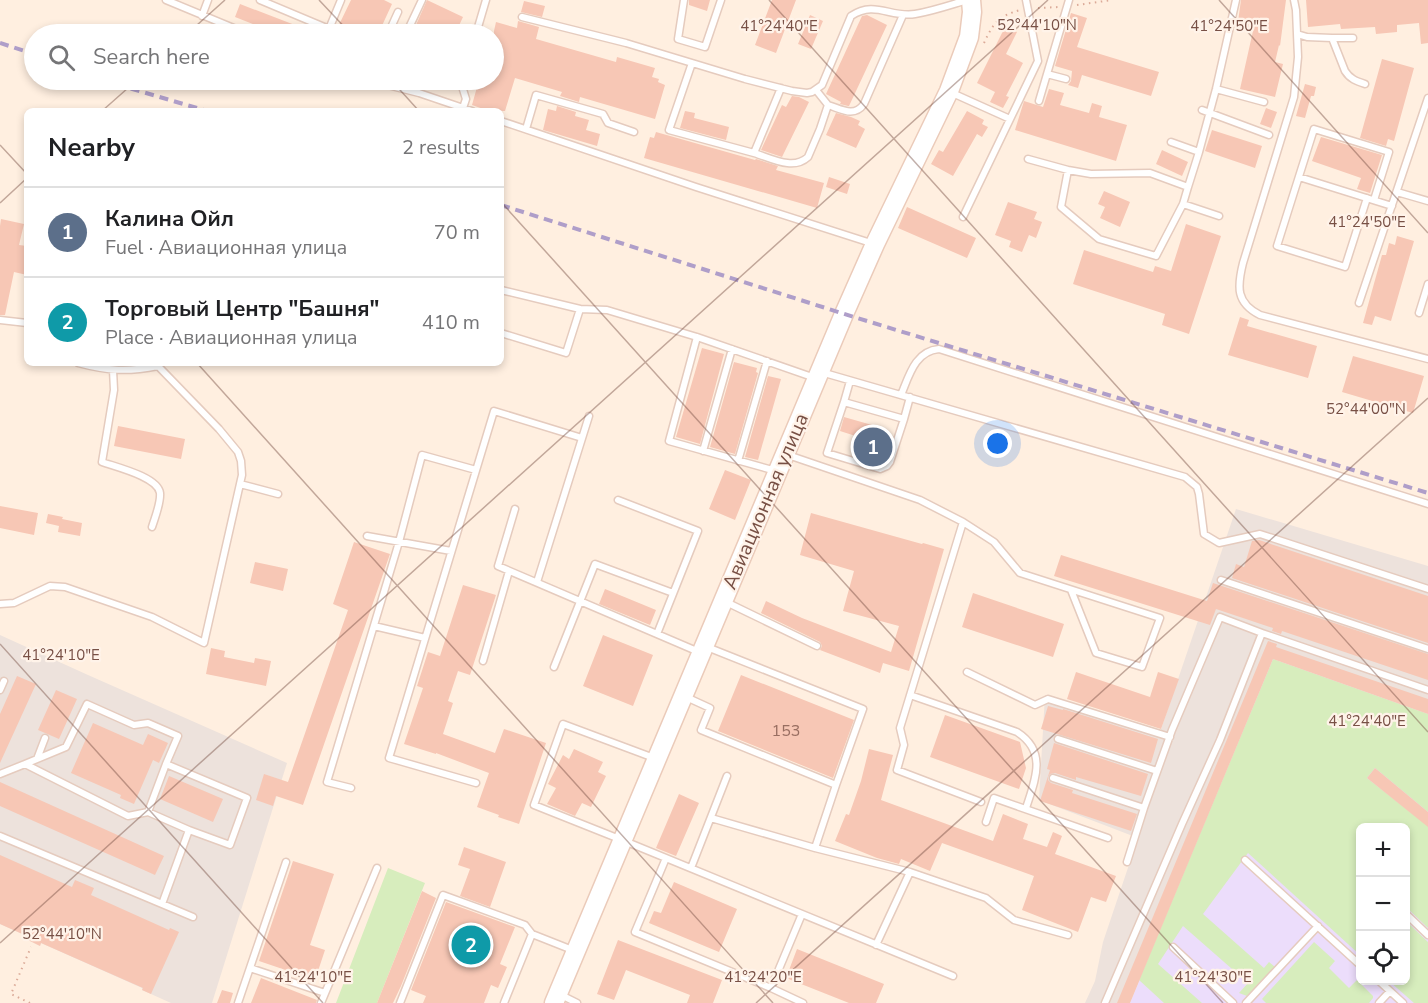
<!DOCTYPE html>
<meta charset="utf-8">
<style>
:root{--surface:#fff;--page:#f6f6f6;--text:#202124;--muted:#757577;--line:#e0e0e0;--accent:#f54a38}
body{margin:0;font-family:"Nunito Sans",sans-serif;background:var(--page);color:var(--text)}
.controls{position:absolute;right:18px;bottom:18px;display:grid;overflow:hidden;border-radius:9px;box-shadow:0 3px 9px #0003}
.controls button{width:54px;height:54px;display:grid;place-items:center;padding:0;border:0;border-bottom:2px solid var(--line);background:var(--surface);color:var(--text);font:30px sans-serif}
.you{position:absolute;left:998px;top:444px;width:21px;height:21px;margin:-15px;border:4px solid #fff;border-radius:50%;background:#1a73e8;box-shadow:0 0 0 9px #1a73e833}
.badge{display:grid;place-items:center;width:39px;height:39px;border-radius:50%;background:var(--accent);color:#fff;font-size:20px;font-weight:700}
.pin{position:absolute;translate:-50% -50%;border:3px solid #fff;box-shadow:0 2px 6px #0006}
.list{margin:0;padding:0;list-style:none}
h2{display:flex;justify-content:space-between;align-items:center;height:78px;margin:0;padding:0 24px;font-size:26px}
h2 small{font-size:20px;font-weight:400;color:var(--muted)}
.list li{display:grid;grid-template-columns:39px 1fr auto;gap:18px;align-items:center;box-sizing:border-box;height:90px;padding:0 24px;border-top:2px solid var(--line)}
.list b{display:block;font-size:22px;white-space:nowrap}
.list p{margin:0;font-size:20px;white-space:nowrap;color:var(--muted)}
.list em{font-size:20px;font-style:normal;color:var(--muted)}
.icon{flex:none;width:33px;height:33px;fill:none;stroke:currentColor;stroke-width:2;stroke-linecap:round;stroke-linejoin:round}
.map{position:relative;flex:none;width:1428px;height:1003px;overflow:hidden}
.search{position:absolute;background:var(--surface);box-shadow:0 3px 9px #0003;left:24px;top:24px;width:480px;height:66px;display:flex;align-items:center;gap:15px;box-sizing:border-box;padding:0 21px;border-radius:33px;color:var(--muted);font-size:22px}
.panel{position:absolute;background:var(--surface);box-shadow:0 3px 9px #0003;left:24px;top:108px;width:480px;height:258px;border-radius:9px}
.map>svg:first-child{display:block}
.industrial{fill:#ede2dc}
.education{fill:#ecddfb;fill-rule:evenodd}
.green{fill:#d7edbd}
.building{fill:#f7c7b5}
.lines{fill:none;stroke-linecap:round;stroke-linejoin:round}
.lane-casing{stroke:#e5cbbe;stroke-width:9}
.secondary-casing{stroke:#ebcbba;stroke-width:21}
.path{stroke:#dbaa98;stroke-width:2;stroke-dasharray:1.5 4.5;stroke-linecap:butt}
.lane{stroke:#fff;stroke-width:6}
.secondary{stroke:#fff;stroke-width:18}
.rail{stroke:#af9ec9;stroke-width:4;stroke-dasharray:9 6;stroke-linecap:butt}
.ticks{fill:none;stroke:#785045;stroke-width:1.5;stroke-opacity:0.45}
.labels{text-anchor:middle;stroke-width:4.5;stroke-linejoin:round;paint-order:stroke}
.number-label{font-size:16px;fill:#986e61}
.street-label{font-size:20px;fill:#785045;stroke:#fff3e9}
.ticks-label{font-size:15px;text-anchor:middle;fill:#785045;stroke:#fff3e9;stroke-width:4.5;stroke-linejoin:round;paint-order:stroke}
</style>
<div class="map">
<svg width="1428" height="1003" viewBox="0 0 1428 1003">
<rect width="100%" height="100%" fill="#ffefe0"/>
<path class="industrial" d="M1236 509 1428 566V714L1273 659 1130 1003H1085L1095 981 1103 942 1138 838 1039 800 1045 695 1160 732Z
M0 635 88 675 287 763 212 1003H171L142 990V988L41 943 40 946 28 940 29 937 0 924Z"/>
<path class="education" d="M1273 659 1428 714V1003H1130ZM1360 828H1406V980H1360Z"/>
<path class="green" d="M1273 659 1428 714V812L1375 768 1367 778 1428 826V928L1406 907V890L1409 887 1406 884V828H1360V955L1248 853 1203 914 1264 968 1269 962 1275 967 1247 996 1239 993 1248 983 1183 926 1158 964 1202 1003H1164L1139 980Z
M388 868 425 883 377 1003H336Z
M1406 921 1428 942V1003H1414L1389 981 1406 980Z
M1314 942 1335 961 1329 968 1349 988 1357 980 1373 996V998L1369 1003H1266L1262 999Z"/>
<path class="building" d="M351 0H384L392 4 380 30 375 28 371 34H336V31Z
M427 0 463 17 455 34H412Z
M689 0H710L707 11 689 5Z
M772 0H796L776 53 755 45Z
M1241 0H1286L1280 46 1279 45 1275 62 1283 64 1275 97 1240 89 1253 31 1237 29Z
M1306 0H1428V43L1421 44 1419 23 1397 25V32L1376 34 1375 27 1341 29 1340 24 1308 27Z
M524 1 545 6 542 17 521 12Z
M240 4 300 27 297 34H278L235 17Z
M1071 13 1087 18 1077 47 1159 72 1151 96 1082 75 1078 88 1068 85 1071 81 1072 71 1055 66Z
M810 15 823 21 811 49 798 44Z
M867 15 887 25 849 106H848L840 104 841 102 826 94 862 16Z
M518 21 539 27 536 39 616 62 617 57 655 68 652 77 659 79 658 82 665 85 655 119 580 97 579 102 560 96 562 92 515 78 505 111H489L472 105 479 80H494V31L496 22 517 28Z
M1005 27 1017 32 1006 54 1023 63 1006 96 1009 97 1003 108 990 102 995 92 977 83Z
M1382 59 1414 68 1394 141 1388 139 1386 146 1360 138Z
M1305 84 1316 87 1314 96H1311L1305 118 1296 116Z
M1049 89 1064 93 1060 105 1089 113 1092 103 1102 106 1099 117 1127 125 1116 161 1015 130 1024 101 1043 107Z
M792 96 799 97 809 102 782 157 761 150 782 105 786 107Z
M557 106 576 112 575 116 589 120 586 130 600 134 597 146 543 130 548 109 556 111Z
M1266 108 1277 112 1271 128 1260 124Z
M685 111 695 113 694 118 729 127 726 140 680 128Z
M967 111 984 120 982 124 988 127 982 137 977 134 953 176 931 164 939 150 943 152Z
M836 113 851 117 860 121 858 125 865 129 856 148 826 135Z
M1212 130 1262 146 1255 168 1205 151Z
M656 132 755 160 756 159 778 166 776 170 824 183 817 208 644 158 650 137 654 138Z
M1321 137 1382 155 1370 193 1357 189 1361 178 1312 161Z
M1162 150 1188 162 1182 176 1156 164Z
M829 177 850 184 847 194 826 187Z
M1104 191 1130 202 1120 227 1100 218 1105 207 1098 204Z
M1008 202 1037 212 1034 219 1042 222 1036 238 1029 235 1022 252 1009 247 1011 241 995 235Z
M907 207 976 238 967 258 898 228Z
M1 219 24 224 19 245 27 246V275L14 272 5 315H0V226Z
M1186 224 1221 236 1189 334 1162 325 1165 314 1073 284 1084 250 1153 272 1155 266 1171 271Z
M1397 236 1414 241 1391 321 1375 316 1372 325 1363 323 1382 255H1386L1389 243 1395 245Z
M1240 317 1249 320 1247 326 1317 346 1308 378 1228 355Z
M702 348 724 354 700 444 676 437Z
M1353 356 1424 376 1413 413 1342 392Z
M734 362 757 368 756 372 758 373 735 454 710 447Z
M768 376 781 379 758 460 745 457Z
M844 417 886 429 875 462 859 457 865 439 840 431Z
M118 426 185 439 181 459 114 446Z
M725 470 751 480 735 520 709 509Z
M0 506 38 513 34 535 0 528Z
M811 513 922 544 923 543 944 549 909 671 883 663 880 673 820 650 822 646 820 642 761 613 766 601 802 618 891 652 899 626 843 611 854 571 800 555Z
M48 514 63 517 62 519 82 523 80 536 58 532 59 526 46 523Z
M1259 540 1428 596V643L1232 578 1236 564 1244 567 1252 541Z
M354 542 390 554 303 805 276 796 273 806 256 800 264 774 288 782 348 610 333 604Z
M1061 555 1207 601 1213 583 1428 654V680L1282 631 1281 634 1272 631 1273 628 1216 609 1210 625 1054 576Z
M255 562 288 569 283 591 250 583Z
M463 585 496 595 470 675 458 671 448 701 453 703 443 734 495 753 504 729 546 743 519 824 498 817 499 815 477 807 489 773 436 753V754L404 744 423 688 417 686 428 652 440 656Z
M605 589 656 610 650 625 599 604Z
M973 593 1064 624 1053 657 962 627Z
M603 635 653 655 633 706 583 686Z
M1268 641 1277 644 1276 647 1428 699V714L1273 659 1130 1003H1117Z
M211 648 225 651 224 657 254 663 255 658 271 661 266 686 206 674Z
M1076 672 1150 697 1158 672 1179 679 1161 729 1067 699Z
M741 675 854 720 833 778 718 731Z
M17 676 36 684 0 763V714Z
M56 690 77 699 59 739 38 730Z
M1048 706 1063 710V709L1158 739 1151 763 1041 729Z
M945 715 1020 742 1026 768 1019 789 930 757Z
M93 723 143 745 148 734 168 743 159 763 153 760 134 804 120 798 121 795 71 773Z
M1054 743 1148 774 1141 796 1076 777V780L1055 773 1050 774 1048 777V780L1051 783 1073 790 1072 793 1137 814 1131 831 1040 801 1050 770 1047 769Z
M574 749 603 762 598 772 606 776 591 807 582 803 575 816 547 804 556 788 548 784 563 755 569 759Z
M869 749 893 755 881 800 993 841 1003 814 1028 824 1023 839 1047 847 1053 832 1062 836 1055 854 1116 876 1106 902 1091 897 1078 932 1022 910 1034 876 942 843 930 871 901 859 899 864 877 858 835 841 846 814 849 815 861 781Z
M1375 768 1428 812V827L1367 778Z
M169 776 223 799 213 822 160 799Z
M0 782 164 856 155 875 0 806Z
M679 794 699 803 676 856 656 848Z
M464 847 506 862 490 907 460 896 470 869 458 865Z
M0 855 72 887 75 880 94 888 91 895 169 930 170 928 179 932 151 994 142 990 143 988 41 943 40 946 28 940 29 937 0 924Z
M293 861 334 874 310 945 325 950 315 980 259 961Z
M674 882 737 909 719 952 649 923 654 911 661 913Z
M422 891 436 898 401 986 393 1003H377Z
M446 902 515 927 500 964 507 967 498 988 491 985 484 1003H423L426 996 411 990Z
M618 940 722 980 713 1003H687L690 995 626 970 614 1000 597 994Z
M797 949 884 984 876 1003H849L786 978Z
M261 978 317 1000 316 1003H251Z
M222 990 233 993 230 1003H217Z"/>
<g class="lines">
<g class="lane-casing">
<path id="lane" d="M166 0 248 34
M260 0 329 29
M684 0 678 39 705 47 721 0
M1294 0 1296 10 1298 57 1294 97 1243 263C1237 287 1236 303 1260 315L1428 359
M202 16 208 0
M522 17 626 43 745 79 792 91 807 93 812 92 822 85 851 16C875 0 890 18 915 14 933 11 950 5 967 0
M331 34 329 29 341 0
M388 34 398 12
M406 34 422 0
M476 34 486 0
M1297 34 1307 37 1332 38 1345 71C1350 79 1356 81 1365 84
M1332 38H1353
M692 63 669 130 754 153
M1047 74 1066 79
M368 80 419 93 472 111
M450 80 461 83 462 80
M461 83 466 99 463 108
M781 88 754 153C771 158 793 171 808 157L820 129 828 105 816 90
M1216 89 1264 102
M950 92 1010 119
M1039 101 1069 0
M828 105C841 109 854 118 864 104L903 15
M1202 110 1269 135
M501 121 696 187 874 244
M526 129 536 95 603 114 608 123 634 132
M1171 142 1199 152 1188 187
M1199 152 1216 89 1236 0
M1028 159 1068 170 1091 174 1150 173 1188 187 1183 204 1156 256 1099 239 1061 207 1068 170
M1299 177 1392 206
M1397 192 1428 201
M1367 198 1345 267 1277 246 1314 129 1389 152 1374 200
M1183 204 1219 216
M963 217 1038 61 1026 0
M501 290 580 309
M1359 303 1428 98
M1419 313 1428 284
M0 320 27 323
M501 333 566 353 580 309 607 310 697 337 815 378
M697 337 669 441 776 471
M113 370 114 390 102 462C116 467 158 477 160 493 161 503 155 517 152 527
M821 372 1185 477 1197 487 1199 494 1204 534 1219 543 1260 534 1428 589
M850 381 844 402 904 419 910 397
M901 395C909 376 915 351 939 349L1428 504
M844 402 827 453 880 469 887 466 890 462 904 419
M703 451 732 349
M788 455 920 500 963 522 900 728 904 745 897 770 981 802
M738 461 767 361
M240 484 278 494
M618 500 698 531 657 634
M515 509 498 566 699 652
M963 522 994 542 1020 573 1160 618 1142 667 1096 653 1071 590
M367 536 451 551
M1221 580 1428 649
M537 582 589 416
M726 602 817 646
M0 604 14 603 50 586 65 587 152 617 204 643 242 475 241 461 238 452 219 429 158 366C128 372 108 371 78 363
M374 626 425 638
M707 647 863 709 836 785
M483 661 509 571
M554 667 595 564 673 593
M967 672 1035 705 1048 699 1170 737
M0 690 4 681
M910 695 1017 732C1048 752 1035 780 1026 808
M686 697 710 708 701 730 836 785 815 848
M1058 739 1157 771
M654 758 563 724 534 805 622 840 953 976
M37 759 45 738
M25 764 66 747 87 704 134 725 148 723 178 736 166 764
M0 774 25 764 128 816 148 812 189 830 162 904
M1053 778 1144 808 1172 730 1220 617 1262 633
M476 783 389 758 494 411 582 438
M351 788 327 782 399 542 422 455 476 470
M148 812 166 764 247 798 230 845 189 830
M711 818 815 848 910 872 986 898 1014 920 1068 935
M986 822 994 798 1108 838
M0 836 193 917
M666 858 635 932 771 988 802 914
M1245 860 1360 965
M1127 862 1144 808
M691 868 727 776
M1406 914 1428 935
M876 945 910 872
M1173 947 1233 1003
M250 968 325 993
M1378 980 1403 1003
M771 988 803 1003
M561 995 577 1003
M238 1003 286 862
M321 1003 377 868
M400 1003 443 895 525 925 532 934
M504 1003 532 934 575 951
M1105 1003 1182 824 1220 740 1262 633 1428 690
M1246 1003 1318 926
M1379 1003 1390 991"/>
</g>
<g class="secondary-casing">
<path id="secondary" d="M554 1003 844 314 875 244 949 91 969 37 972 12 971 0"/>
</g>
<path class="path" d="M1077 5 1112 0
M1038 8 1059 7
M984 43C993 23 999 16 1020 10
M30 1003 11 994 31 947"/>
<use href="#lane" class="lane"/>
<use href="#secondary" class="secondary"/>
<path class="rail" d="M0 43 34 54
M102 80 207 111
M501 205 854 317 1428 493"/>
</g>
<path class="ticks" d="M319 0 351 34M769 0 1428 732M1219 0 1428 233M187 34 225 0M391 80 419 111M102 111 137 80M0 145 27 174M501 202 1223 1003M0 203 27 178M197 363 773 1003M0 644 323 1003M0 943 1048 0M756 1003 1428 398"/>
<g class="labels">
<g class="number-label">
<text x="786" y="736">153</text>
</g>
<g class="street-label">
<text transform="translate(765 501) rotate(-67)" y="7">Авиационная улица</text>
</g>
</g>
<g class="ticks-label">
<text x="1037" y="30">52°44'10"N</text>
<text x="779" y="31">41°24'40"E</text>
<text x="1229" y="31">41°24'50"E</text>
<text x="1367" y="227">41°24'50"E</text>
<text x="1366" y="414">52°44'00"N</text>
<text x="61" y="660">41°24'10"E</text>
<text x="1367" y="726">41°24'40"E</text>
<text x="62" y="939">52°44'10"N</text>
<text x="313" y="982">41°24'10"E</text>
<text x="763" y="982">41°24'20"E</text>
<text x="1213" y="982">41°24'30"E</text>
</g>
</svg>
<div class="controls">
<button>+</button>
<button>−</button>
<button><svg class="icon" aria-label="locate" viewBox="0 0 24 24"><circle cx="12" cy="12" r="6"/><path d="M12 2v4M12 18v4M2 12h4M18 12h4"/></svg></button>
</div>
<div class="you"></div>
<div class="pin badge" style="left:873px;top:447px;background:#5c6f8a">1</div>
<div class="pin badge" style="left:471px;top:945px;background:#0f9aa8">2</div>
<div class="search"><svg class="icon" aria-label="search" viewBox="0 0 24 24"><circle cx="10" cy="10" r="6"/><path d="M15 15l6 6"/></svg>Search here</div>
<section class="panel">
<h2>Nearby<small>2 results</small></h2>
<ul class="list">
<li><span class="badge" style="background:#5c6f8a">1</span><div><b>Калина Ойл</b><p>Fuel · Авиационная улица</p></div><em>70 m</em></li>
<li><span class="badge" style="background:#0f9aa8">2</span><div><b>Торговый Центр &quot;Башня&quot;</b><p>Place · Авиационная улица</p></div><em>410 m</em></li>
</ul>
</section>
</div>
